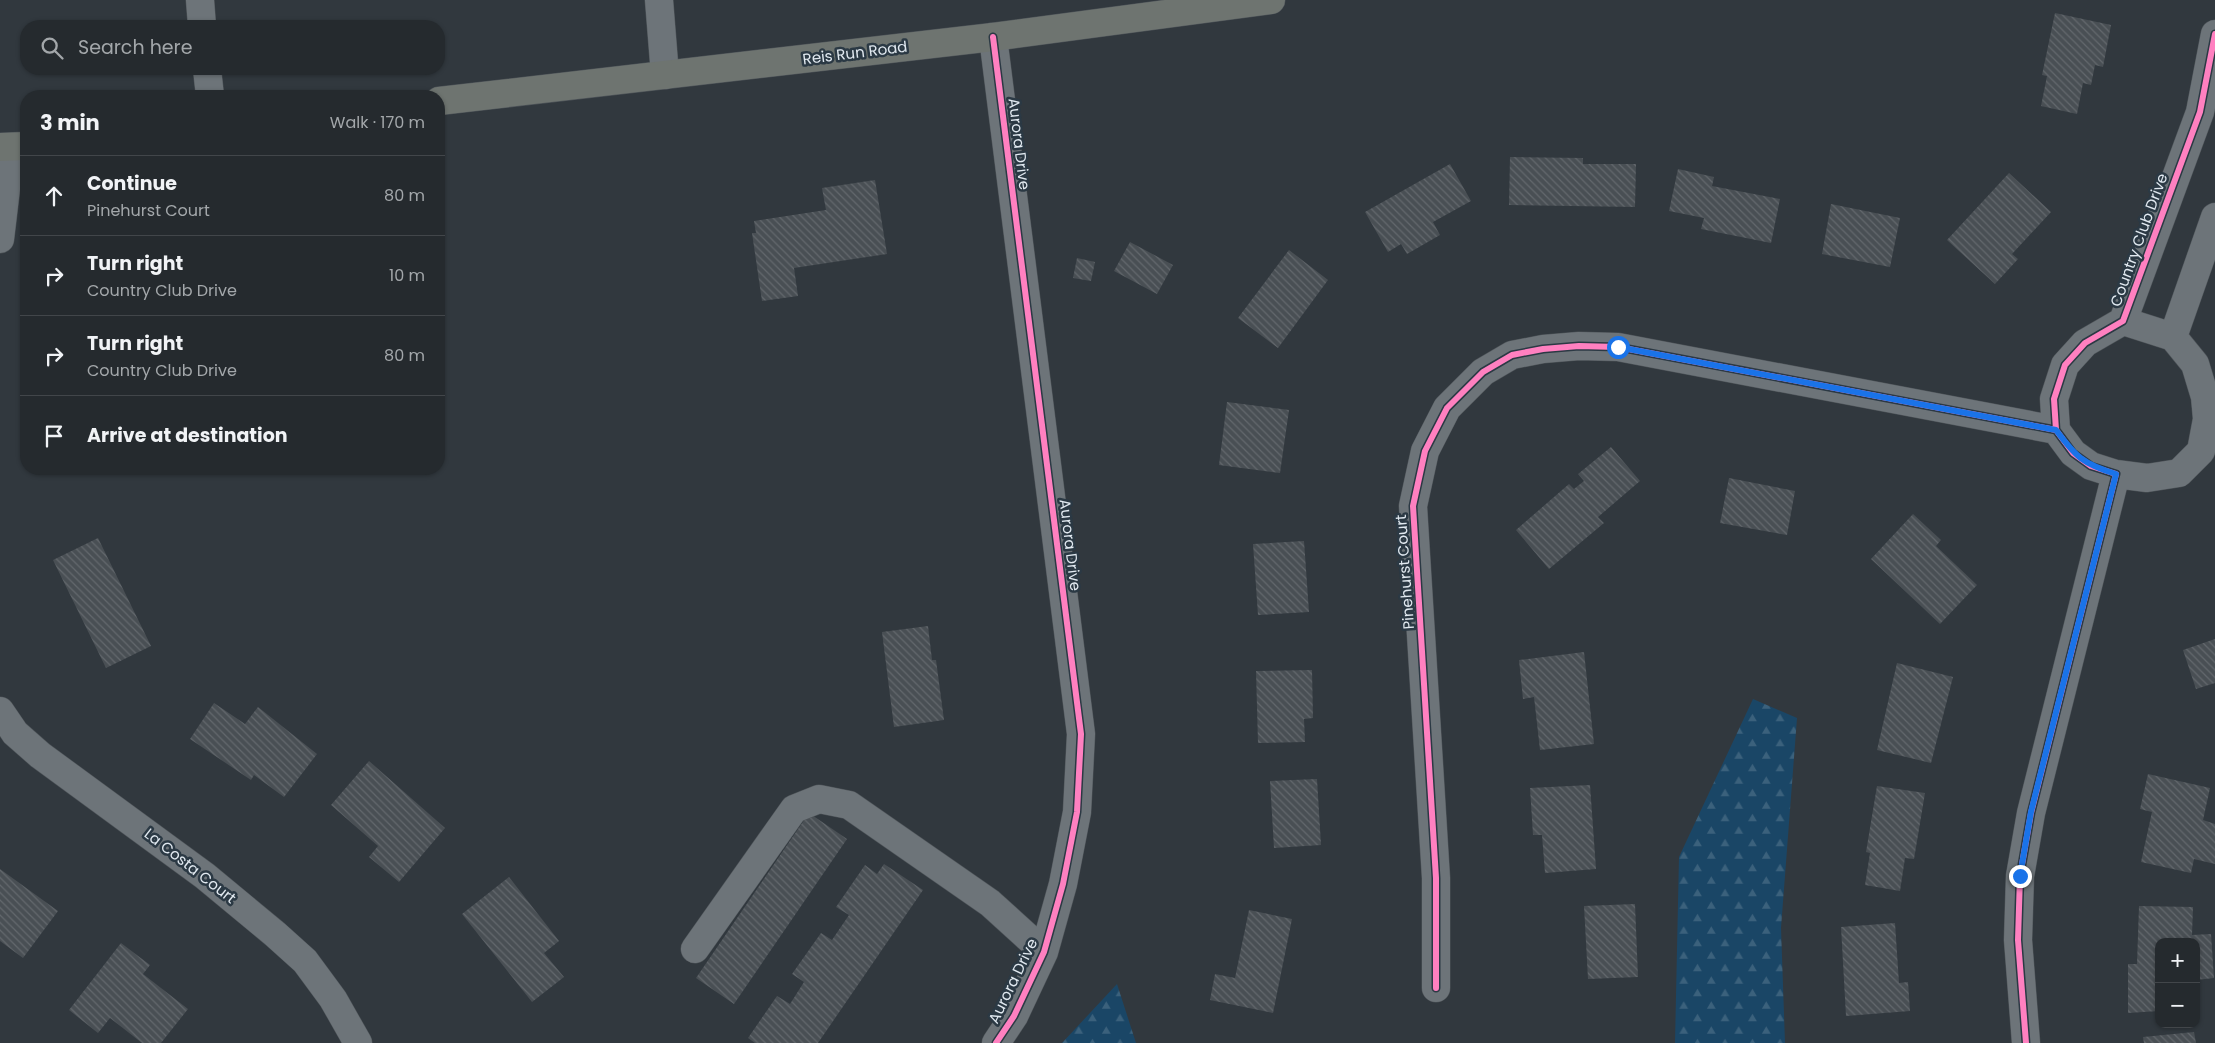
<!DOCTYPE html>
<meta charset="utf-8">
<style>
:root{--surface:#252a2e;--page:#2d3236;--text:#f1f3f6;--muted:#a3a7aa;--line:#42464a}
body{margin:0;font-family:Poppins,sans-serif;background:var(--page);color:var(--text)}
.controls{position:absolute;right:15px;bottom:15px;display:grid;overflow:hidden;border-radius:10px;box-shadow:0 1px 4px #0004}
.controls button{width:45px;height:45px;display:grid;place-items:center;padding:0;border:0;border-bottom:1px solid var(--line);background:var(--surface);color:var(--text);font:25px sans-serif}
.stop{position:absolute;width:15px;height:15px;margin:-11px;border:4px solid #1a73e8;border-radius:50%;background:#fff}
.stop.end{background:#1a73e8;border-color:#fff;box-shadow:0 1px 5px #0008}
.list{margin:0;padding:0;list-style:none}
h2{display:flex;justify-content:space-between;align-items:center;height:65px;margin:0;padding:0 20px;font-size:21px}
h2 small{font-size:16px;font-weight:400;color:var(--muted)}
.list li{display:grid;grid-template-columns:32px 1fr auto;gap:15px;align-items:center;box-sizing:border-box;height:80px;padding:0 20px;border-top:1px solid var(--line)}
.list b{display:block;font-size:19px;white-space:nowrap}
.list p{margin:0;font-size:16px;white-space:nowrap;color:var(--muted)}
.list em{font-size:16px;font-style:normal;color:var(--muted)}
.icon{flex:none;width:28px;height:28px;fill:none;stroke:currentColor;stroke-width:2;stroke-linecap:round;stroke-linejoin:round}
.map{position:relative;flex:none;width:2215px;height:1043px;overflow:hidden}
.search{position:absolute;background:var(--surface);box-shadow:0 1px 4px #0004;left:20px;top:20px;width:425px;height:55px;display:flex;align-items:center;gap:12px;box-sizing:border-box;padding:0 18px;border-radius:20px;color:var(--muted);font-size:19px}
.panel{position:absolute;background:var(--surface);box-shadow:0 1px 4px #0004;left:20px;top:90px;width:425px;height:385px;border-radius:20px}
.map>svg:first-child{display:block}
.forest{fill:url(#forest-firs)}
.building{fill:url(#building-back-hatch)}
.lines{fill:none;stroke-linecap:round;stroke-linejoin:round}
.minor-casing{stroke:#4e5459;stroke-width:29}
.major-casing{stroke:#4e5459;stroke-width:29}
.minor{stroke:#6d7479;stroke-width:28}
.major{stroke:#6e7470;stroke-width:28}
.cycleway-casing{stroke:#2b3944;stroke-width:9}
.cycleway{stroke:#ff80c0;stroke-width:6}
.route{stroke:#1a73e8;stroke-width:6}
.labels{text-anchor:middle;stroke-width:5;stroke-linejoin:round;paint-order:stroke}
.street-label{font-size:15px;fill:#e1e9f0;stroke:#2b3944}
</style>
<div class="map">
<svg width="2215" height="1043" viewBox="0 0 2215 1043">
<defs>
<pattern id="forest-firs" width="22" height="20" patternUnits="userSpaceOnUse" patternTransform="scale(1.25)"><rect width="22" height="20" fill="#1a4666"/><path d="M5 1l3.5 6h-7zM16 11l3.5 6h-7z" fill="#3b617c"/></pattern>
<pattern id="building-back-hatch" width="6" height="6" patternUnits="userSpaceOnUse" patternTransform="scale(1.25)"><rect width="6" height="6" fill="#494f54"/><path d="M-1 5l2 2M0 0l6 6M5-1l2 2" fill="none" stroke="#63686d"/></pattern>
</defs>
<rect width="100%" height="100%" fill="#31383e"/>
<path class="forest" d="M1753 699 1797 718 1781 928 1785 1043H1675L1679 857Z
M1117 984 1136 1043H1062Z"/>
<path class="building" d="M2055 13 2111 25 2103 67 2095 65 2091 85 2083 83 2077 114 2041 106 2047 76 2042 75Z
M1510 157 1583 158V164H1636L1635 207 1509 205Z
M1450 164 1471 201 1433 222 1440 235 1407 254 1401 244 1388 252 1365 212Z
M1678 169 1714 177 1712 186 1780 199 1771 243 1701 229 1704 218 1669 211Z
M2009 173 2051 212 2012 254 2018 259 1995 284 1947 240Z
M875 180 887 254 794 268 798 296 762 301 752 233H756L754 221 826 210 822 188Z
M1831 204 1900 218 1890 267 1822 254Z
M1130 242 1173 265 1157 294 1114 271Z
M1289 250 1328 280 1278 348 1238 318Z
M1077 258 1095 262 1091 281 1073 278Z
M1227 402 1289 410 1280 473 1219 465Z
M1611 447 1640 481 1598 517 1604 523 1549 569 1516 530 1569 484 1574 489 1584 481 1578 474Z
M1729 478 1795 491 1787 535 1720 523Z
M1913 514 1941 540 1936 546 1977 585 1940 624 1871 559Z
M98 538 151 646 106 668 53 560Z
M1304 541 1309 612 1258 615 1253 544Z
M928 626 932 660H936L944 720 894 727 882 632Z
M2215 639V683L2196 689 2183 650Z
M1584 652 1594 744 1540 750 1534 697 1523 699 1519 660Z
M1897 663 1953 677 1931 763 1877 750Z
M1312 670 1313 718 1304 719 1305 742 1258 743 1256 671Z
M214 703 245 724 258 707 317 754 284 797 254 775 251 780 190 739Z
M369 761 445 828 399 882 369 857 378 846 331 805Z
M2148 774 2210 788 2203 820 2215 824V864L2194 859 2191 873 2141 862 2152 812 2140 809Z
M1317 779 1321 845 1274 848 1270 781Z
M1590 785 1596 869 1545 873 1542 835H1533L1530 788Z
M1877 786 1925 793 1914 859 1905 858 1900 891 1865 885 1870 853 1866 852Z
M809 813 847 839 734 1004 696 978Z
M884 864 923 890 818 1043H755L748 1038 777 996 790 1004 804 982 792 974 821 933 832 940 849 915 836 907 865 865 877 874Z
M0 869 58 911 23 958 0 941Z
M509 877 559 941 544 953 564 977 532 1002 462 914Z
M1635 904 1638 977 1588 979 1584 906Z
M2139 906 2193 907 2192 935 2211 934 2214 978 2196 980V942H2159V1011L2128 1013V964H2137Z
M1249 910 1292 919 1273 1013 1210 1000 1215 974 1235 978Z
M1895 923 1899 983 1908 982 1910 1011 1846 1016 1841 927Z
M121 943 150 965 143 974 188 1009 161 1043H142L110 1018 98 1033 69 1010Z
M2194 1032 2196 1043H2144L2143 1037Z"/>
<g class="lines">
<g class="minor-casing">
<path id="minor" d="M200 0 202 26
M659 0 665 75
M993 37 1081 734 1077 812 1063 884 1044 952 1014 1016 996 1043
M207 69 210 96
M0 239 11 147
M2123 321 2173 337
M2116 474 2147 478 2179 473 2201 451 2207 419 2205 397 2195 364 2173 337 2215 217
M0 711 15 733 40 755 205 876 275 934 305 961 333 999 358 1043
M695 949 794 809 819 799 849 805 990 903 1044 952
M1436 988V878L1413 506 1425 451 1447 408 1483 372 1512 355 1543 349 1579 346 1618 347 2056 430
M2026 1043 2018 940 2020 876 2031 813 2116 474 2091 466 2073 453 2056 430 2054 399 2065 365 2085 343 2123 321 2200 112 2215 34"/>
</g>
<g class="major-casing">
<path id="major" d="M439 101 993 37 1271 0
M0 147 26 146"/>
</g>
<use href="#minor" class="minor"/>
<use href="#major" class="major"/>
<g class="cycleway-casing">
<path id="cycleway" d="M993 37 1081 734 1077 812 1063 884 1044 952 1014 1016 996 1043
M1436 988V878L1413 506 1425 451 1447 408 1483 372 1512 355 1543 349 1579 346 1618 347 2056 430
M2026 1043 2018 940 2020 876 2031 813 2116 474 2091 466 2073 453 2056 430 2054 399 2065 365 2085 343 2123 321 2200 112 2215 34"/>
</g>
<use href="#cycleway" class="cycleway"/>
</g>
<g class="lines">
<path class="route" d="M1618 347 2056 430C2076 457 2083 464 2116 474L2031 812 2020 876"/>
</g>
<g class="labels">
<g class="street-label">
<text transform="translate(855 53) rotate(-7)" y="5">Reis Run Road</text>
<text transform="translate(1019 144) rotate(83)" y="5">Aurora Drive</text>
<text transform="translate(2139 240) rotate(-70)" y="5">Country Club Drive</text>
<text transform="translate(1070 545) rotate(83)" y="5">Aurora Drive</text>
<text transform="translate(1405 572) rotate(-94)" y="5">Pinehurst Court</text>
<text transform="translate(190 866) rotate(38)" y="5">La Costa Court</text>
<text transform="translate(1013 981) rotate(-64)" y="5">Aurora Drive</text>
</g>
</g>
</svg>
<div class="controls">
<button>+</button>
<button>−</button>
</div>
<div class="stop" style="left:1618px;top:347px"></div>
<div class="stop end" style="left:2020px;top:876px"></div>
<div class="search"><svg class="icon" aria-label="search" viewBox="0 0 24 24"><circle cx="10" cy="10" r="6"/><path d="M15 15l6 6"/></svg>Search here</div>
<section class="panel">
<h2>3 min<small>Walk · 170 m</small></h2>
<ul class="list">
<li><svg class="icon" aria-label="ahead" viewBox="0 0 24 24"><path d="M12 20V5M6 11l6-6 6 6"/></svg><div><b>Continue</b><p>Pinehurst Court</p></div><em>80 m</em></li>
<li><svg class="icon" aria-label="right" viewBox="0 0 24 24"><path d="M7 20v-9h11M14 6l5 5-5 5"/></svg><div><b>Turn right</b><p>Country Club Drive</p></div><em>10 m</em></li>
<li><svg class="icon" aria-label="right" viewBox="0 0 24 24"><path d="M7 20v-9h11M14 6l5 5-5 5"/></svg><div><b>Turn right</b><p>Country Club Drive</p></div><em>80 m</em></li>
<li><svg class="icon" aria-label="arrive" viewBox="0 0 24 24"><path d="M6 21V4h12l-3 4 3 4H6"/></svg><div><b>Arrive at destination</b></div></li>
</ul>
</section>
</div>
